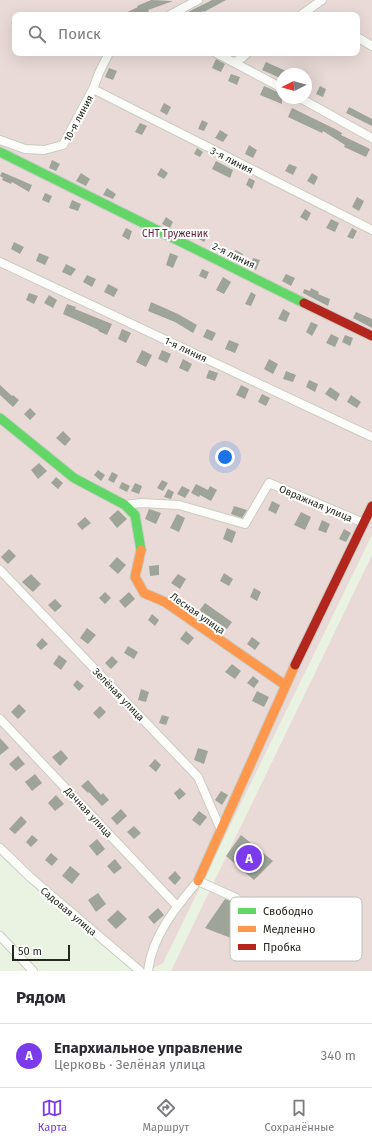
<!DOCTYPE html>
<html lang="ru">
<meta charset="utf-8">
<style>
:root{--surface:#fff;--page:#f7f7f7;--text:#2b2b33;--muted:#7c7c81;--line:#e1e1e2;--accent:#7c3aed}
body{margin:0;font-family:"Fira Sans",sans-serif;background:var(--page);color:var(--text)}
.compass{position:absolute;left:276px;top:68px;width:36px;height:36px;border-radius:50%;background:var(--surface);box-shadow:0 4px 16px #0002;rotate:264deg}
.scale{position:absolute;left:12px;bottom:10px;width:58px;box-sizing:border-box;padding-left:4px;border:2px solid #24291f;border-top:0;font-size:11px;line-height:14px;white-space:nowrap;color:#24291f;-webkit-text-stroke:3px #fff;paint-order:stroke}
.you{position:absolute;left:225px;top:457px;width:14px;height:14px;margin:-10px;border:3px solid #fff;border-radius:50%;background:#1a73e8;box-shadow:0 0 0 6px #1a73e833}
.badge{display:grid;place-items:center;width:26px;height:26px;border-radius:50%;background:var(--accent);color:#fff;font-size:13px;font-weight:700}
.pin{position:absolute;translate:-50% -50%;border:2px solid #fff;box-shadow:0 1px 4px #0006}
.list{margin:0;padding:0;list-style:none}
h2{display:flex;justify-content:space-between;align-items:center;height:52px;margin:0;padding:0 16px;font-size:17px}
h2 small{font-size:13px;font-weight:400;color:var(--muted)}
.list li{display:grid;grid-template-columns:26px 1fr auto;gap:12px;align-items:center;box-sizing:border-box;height:64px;padding:0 16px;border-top:1px solid var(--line)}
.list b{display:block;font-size:15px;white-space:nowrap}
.list p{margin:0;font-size:13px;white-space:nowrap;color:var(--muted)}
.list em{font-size:13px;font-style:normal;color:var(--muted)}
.icon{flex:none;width:22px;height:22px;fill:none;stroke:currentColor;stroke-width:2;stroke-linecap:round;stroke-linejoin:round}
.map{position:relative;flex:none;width:372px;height:971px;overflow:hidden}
.search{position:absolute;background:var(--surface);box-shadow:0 4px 16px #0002;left:12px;right:12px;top:12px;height:44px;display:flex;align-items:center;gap:10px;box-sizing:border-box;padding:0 14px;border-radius:8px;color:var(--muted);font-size:15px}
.sheet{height:116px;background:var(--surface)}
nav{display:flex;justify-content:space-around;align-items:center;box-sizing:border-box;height:56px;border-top:1px solid var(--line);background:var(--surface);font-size:11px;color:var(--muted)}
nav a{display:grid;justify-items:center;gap:2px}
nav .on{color:var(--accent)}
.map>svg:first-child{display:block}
.green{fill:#e9dad8;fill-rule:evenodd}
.building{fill:#9ea498}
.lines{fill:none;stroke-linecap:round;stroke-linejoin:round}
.street-casing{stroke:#c8cdc1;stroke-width:10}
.fast-casing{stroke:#c8cdc1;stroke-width:11}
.slow-casing{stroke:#c8cdc1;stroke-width:11}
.jam-casing{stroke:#c8cdc1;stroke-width:11}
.street{stroke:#fcfdfb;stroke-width:8}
.fast{stroke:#63d668;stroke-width:9}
.slow{stroke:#ff974d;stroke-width:9}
.jam{stroke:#b3261e;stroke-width:9}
.labels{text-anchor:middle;stroke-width:4;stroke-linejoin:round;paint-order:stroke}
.street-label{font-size:10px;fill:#24291f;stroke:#fff}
.park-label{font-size:10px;fill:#61233c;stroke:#fff}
.key{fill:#fff;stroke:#bdbfbc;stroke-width:1}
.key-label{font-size:11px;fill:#24291f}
</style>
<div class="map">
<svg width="372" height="971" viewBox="0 0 372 971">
<rect width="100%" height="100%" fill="#eaf2e2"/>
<path class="green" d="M0 0H372V535L163 963 149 971H135L0 848ZM15 15H357V53H15ZM282 74H306V98H282Z
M372 555V971H171Z"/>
<path class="building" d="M151 0 173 1 148 10 149 12 141 15H121L138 7 137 6Z
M212 0H226L204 12V11L193 15H189L188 12Z
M216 59 225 64 221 72 212 68Z
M266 62 277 67 293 74H282V79L269 73 262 70Z
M109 68 117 71 113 80 105 77Z
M231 74 240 77 237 85 228 81Z
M264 86 282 94V104L260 95Z
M320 86 326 89 323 97 316 94Z
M164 103 171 107 167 115 160 111Z
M349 107 372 119V126L346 113Z
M292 108 335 129 342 133 341 135 370 149 366 157 344 147 345 145 323 131 322 133 288 117Z
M202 120 208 123 204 131 198 129Z
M140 123 147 126 142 135 135 132Z
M220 130 228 135 223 142 215 138Z
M249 145 257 150 253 158 245 154Z
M197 148 203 152 200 157 194 154Z
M52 160 60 164 56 171 49 168Z
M216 161 233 170 230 178 212 169Z
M289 164 297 167 293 175 285 171Z
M161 168 168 173 164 179 157 175Z
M2 172 32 185 29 192 12 182 11 184 2 180 3 178 0 176Z
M81 173 90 179 86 186 76 181Z
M312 173 318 177 314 185 307 181Z
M249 178 255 181 252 189 246 185Z
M107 188 116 194 113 199 103 195Z
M45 193 52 196 49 203 42 200Z
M357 197 364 201 359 211 352 207Z
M72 200 81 204 78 211 69 208Z
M305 209 311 213 307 221 300 217Z
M166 217 173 222 170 228 162 224Z
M331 219 339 223 335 232 326 228Z
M126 228 132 231 129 240 122 236Z
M352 228 357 231 353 239 347 237Z
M200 230 208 235 204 242 196 237Z
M14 242 24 247 20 254 11 249Z
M235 250 243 254 239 261 232 258Z
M39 253 49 257 45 265 36 261Z
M170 253 178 256 173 268 166 265Z
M253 258 260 260 256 270 250 267Z
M66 264 76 269 71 276 62 272Z
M202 269 209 272 206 279 199 276Z
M286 274 295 278 291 286 282 281Z
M87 275 96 279 92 287 83 282Z
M223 277 231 282 224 294 216 290Z
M108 284 118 289 114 297 104 292Z
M311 288 319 292 318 294 330 299 328 306 303 293 304 289 310 291Z
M251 292 256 295 251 306 245 304Z
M29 293 38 296 34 304 26 300Z
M49 295 57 300 53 308 44 303Z
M151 302 178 314 197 325 193 333 175 322 148 311Z
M67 304 76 307 75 309 112 324 107 335 98 331 99 330 63 314Z
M283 309 290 313 286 322 278 319Z
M356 312 372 319V328L353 318Z
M311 322 318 325 312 336 306 332Z
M122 329 131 333 126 343 118 339Z
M207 329 216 333 212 341 203 337Z
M331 334 339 338 335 347 326 343Z
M345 335 353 338 350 346 342 342Z
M229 340 239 344 235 353 225 349Z
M142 350 152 355 146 367 136 362Z
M162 350 171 354 167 363 158 359Z
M183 359 192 364 188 372 179 368Z
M269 359 278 364 273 374 264 369Z
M209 370 218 373 215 381 206 378Z
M286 371 296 375 293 382 283 379Z
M309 380 318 384 315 392 306 387Z
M0 385 12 396 13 395 19 400 13 407 0 395Z
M241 385 249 389 245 399 236 395Z
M330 387 340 394 336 401 325 394Z
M262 394 270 398 266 406 258 402Z
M351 395 361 402 357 408 347 402Z
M30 408 36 414 30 420 24 414Z
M63 431 71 439 65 446 56 438Z
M39 463 47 471 38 479 31 470Z
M98 470 105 475 101 481 94 475Z
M112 472 118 475 114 483 108 480Z
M56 477 63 483 58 489 51 483Z
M162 480 168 483 163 491 157 488Z
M122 482 130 486 127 492 119 488Z
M135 483 142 486 139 494 131 491Z
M196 484 208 490 210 486 217 490 211 501 200 495 199 497 191 493Z
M182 486 190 490 185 498 177 494Z
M168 489 174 492 171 499 164 497Z
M272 501 280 505 276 514 268 510Z
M234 506 247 510 242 518 231 514Z
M149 509 161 513 156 524 145 519Z
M118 510 127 519 117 528 109 518Z
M301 512 311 517 305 530 294 525Z
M177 514 185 518 179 532 170 528Z
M85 517 91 523 82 530 77 524Z
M322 520 330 524 326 533 318 530Z
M227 528 236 532 232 543 223 539Z
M344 529 351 533 346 542 339 539Z
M9 549 16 556 8 564 1 557Z
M117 557 126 565 118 574 109 566Z
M159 565V575L150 576 149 566Z
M224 573 233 579 229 586 220 581Z
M31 574 41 584 33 592 22 582Z
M178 574 186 579 180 589 171 583Z
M254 588 261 592 257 601 250 597Z
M105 592 111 598 105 604 99 598Z
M129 592 135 599 125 608 119 601Z
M55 599 62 606 55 612 48 605Z
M205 603 232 622 227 629 199 611Z
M152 614 159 620 155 626 148 620Z
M87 628 96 635 88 644 80 638Z
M186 631 194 638 188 645 180 639Z
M252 637 260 643 255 650 247 644Z
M42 638 48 644 41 650 36 645Z
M128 646 138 652 134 659 124 653Z
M59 655 67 661 61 670 53 664Z
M112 656 118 662 111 669 105 663Z
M232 664 241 671 235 679 225 672Z
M253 676 259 681 254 688 247 683Z
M77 680 84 686 79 691 73 685Z
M141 689 149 692 146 702 138 700Z
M257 691 269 697 264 707 252 701Z
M19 704 26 711 18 719 11 712Z
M100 706 106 712 99 719 93 713Z
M162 715 169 717 166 725 159 723Z
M0 738 9 748 0 755Z
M198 748 208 751 204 764 194 760Z
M61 750 68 758 60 766 52 757Z
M18 756 25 764 16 771 9 764Z
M155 759 161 765 156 772 149 766Z
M35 774 42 783 32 791 25 782Z
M88 780 101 795 103 793 109 800 102 806 89 792 88 793 81 786Z
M180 788 186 794 179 800 174 793Z
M221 791 228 795 222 805 215 800Z
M56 795 64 804 55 811 48 803Z
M121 809 127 816 117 825 111 818Z
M199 811 207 817 200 826 192 820Z
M21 816 27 822 15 834 9 829Z
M134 826 141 833 134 839 127 832Z
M32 835 38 840 31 847 26 842Z
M241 835 273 861 254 880 226 856Z
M97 839 105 849 97 856 89 846Z
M51 853 58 859 52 866 45 860Z
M115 859 122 868 114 874 107 866Z
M70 866 80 874 72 884 62 876Z
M175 871 181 878 175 885 168 878Z
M98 893 106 904 96 912 88 900Z
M225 899 237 903 254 923 236 940 205 928Z
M158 908 164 915 154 924 148 917Z
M118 910 127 919 116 929 107 920Z"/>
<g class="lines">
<g class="street-casing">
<path id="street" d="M170 15 198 0
M301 15 322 0
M357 37 372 46
M216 53 282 88
M234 62 242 58 247 53
M93 89 372 230
M300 98 372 138
M0 140 25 149 44 150 63 145 93 89 99 73 109 53
M0 262 372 437
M125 505 141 503 179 505 245 524 269 483 364 523
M0 570 198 777 221 830
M0 719 177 906
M0 848 30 877 140 971
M0 936 33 971
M148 971C152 936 176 907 198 881L236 898"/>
</g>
<g class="fast-casing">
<path id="fast" d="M0 152 304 303
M0 418 74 478 125 505 135 515 141 550"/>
</g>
<g class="slow-casing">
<path id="slow" d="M141 550 135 577 144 593 165 602 285 685
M198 881 295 665"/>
</g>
<g class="jam-casing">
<path id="jam" d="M304 303 372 336
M295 665 372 506"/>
</g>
<use href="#street" class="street"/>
<use href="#fast" class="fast"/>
<use href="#slow" class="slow"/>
<use href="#jam" class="jam"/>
</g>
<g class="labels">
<g class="street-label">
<text transform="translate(78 118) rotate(-62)" y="4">10-я линия</text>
<text transform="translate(232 160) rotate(27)" y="4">3-я линия</text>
<text transform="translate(234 255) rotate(26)" y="4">2-я линия</text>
<text transform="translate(186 349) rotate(25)" y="4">1-я линия</text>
<text transform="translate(316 503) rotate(23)" y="4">Овражная улица</text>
<text transform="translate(198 613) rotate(35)" y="4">Лесная улица</text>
<text transform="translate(119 694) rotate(46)" y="4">Зелёная улица</text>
<text transform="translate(89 812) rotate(47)" y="4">Дачная улица</text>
<text transform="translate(69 911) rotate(40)" y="4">Садовая улица</text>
</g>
<g class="park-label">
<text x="175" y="237">СНТ Труженик</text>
</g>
</g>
<rect x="230" y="897" width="132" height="64" rx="6" class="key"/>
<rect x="238" y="908" width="18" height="6" fill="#63d668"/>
<rect x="238" y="926" width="18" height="6" fill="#ff974d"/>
<rect x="238" y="944" width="18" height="6" fill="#b3261e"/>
<g class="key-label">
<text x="263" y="915">Свободно</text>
<text x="263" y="933">Медленно</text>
<text x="263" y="951">Пробка</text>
</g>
</svg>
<svg class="compass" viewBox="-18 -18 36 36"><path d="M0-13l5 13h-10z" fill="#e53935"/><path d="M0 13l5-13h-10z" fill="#7c7c81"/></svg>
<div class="scale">50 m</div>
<div class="you"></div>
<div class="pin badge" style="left:249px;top:858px">A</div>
<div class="search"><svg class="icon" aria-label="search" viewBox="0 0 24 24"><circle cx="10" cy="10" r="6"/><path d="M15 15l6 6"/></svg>Поиск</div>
</div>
<section class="sheet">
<h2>Рядом<small></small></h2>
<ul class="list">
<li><span class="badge">A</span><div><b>Епархиальное управление</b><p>Церковь · Зелёная улица</p></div><em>340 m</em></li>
</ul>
</section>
<nav>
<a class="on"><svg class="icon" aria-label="map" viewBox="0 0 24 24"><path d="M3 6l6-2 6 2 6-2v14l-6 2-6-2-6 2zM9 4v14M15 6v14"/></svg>Карта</a>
<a><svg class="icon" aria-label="directions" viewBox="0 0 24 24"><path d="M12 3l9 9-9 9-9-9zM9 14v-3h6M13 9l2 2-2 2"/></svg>Маршрут</a>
<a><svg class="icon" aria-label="saved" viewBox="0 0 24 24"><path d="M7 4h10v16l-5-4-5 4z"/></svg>Сохранённые</a>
</nav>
